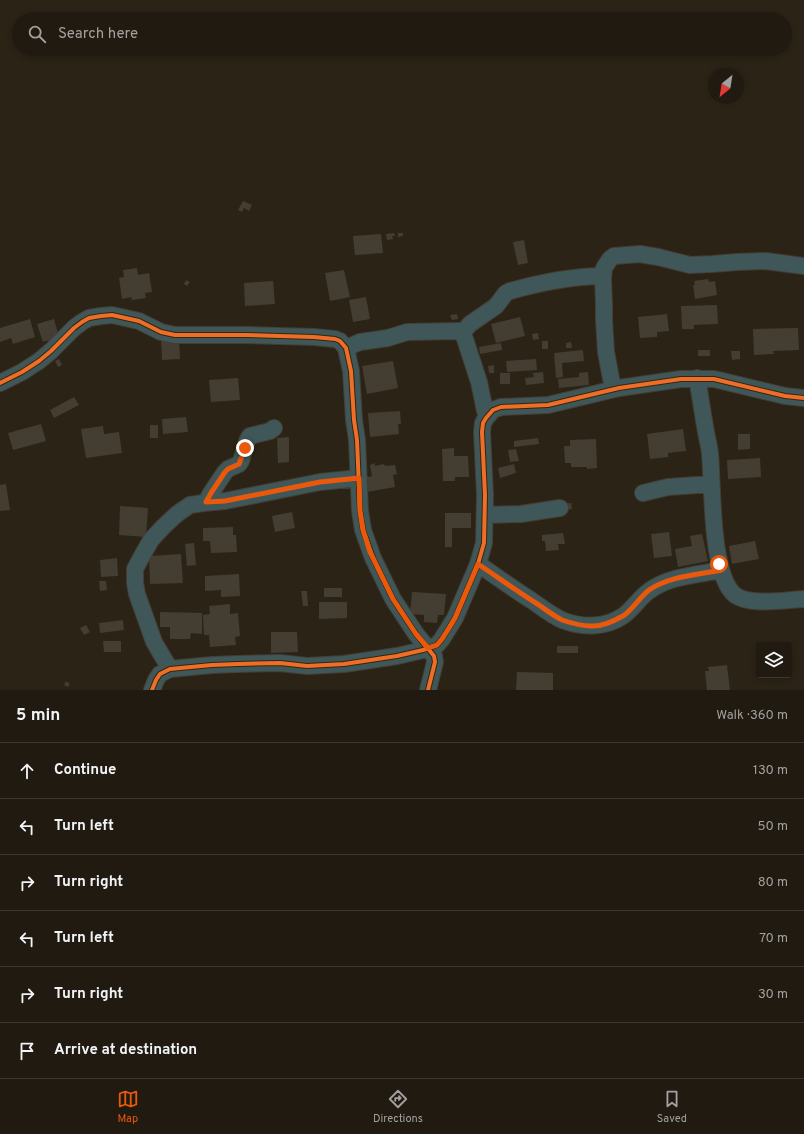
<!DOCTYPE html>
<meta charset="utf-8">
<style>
:root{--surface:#201a10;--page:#282319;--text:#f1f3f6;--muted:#a2a19f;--line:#3d3830;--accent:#ea580c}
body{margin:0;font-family:Overpass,sans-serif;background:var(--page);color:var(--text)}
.controls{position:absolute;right:12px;bottom:12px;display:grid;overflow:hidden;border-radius:4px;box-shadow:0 2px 6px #0003}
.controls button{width:36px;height:36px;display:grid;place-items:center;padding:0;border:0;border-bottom:1px solid var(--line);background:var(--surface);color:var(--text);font:20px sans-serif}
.compass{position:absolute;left:708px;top:68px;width:36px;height:36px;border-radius:50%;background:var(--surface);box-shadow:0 2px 6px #0003;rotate:210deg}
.stop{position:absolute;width:12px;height:12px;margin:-9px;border:3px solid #ea580c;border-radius:50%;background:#fff}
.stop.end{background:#ea580c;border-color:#fff;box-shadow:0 1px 4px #0008}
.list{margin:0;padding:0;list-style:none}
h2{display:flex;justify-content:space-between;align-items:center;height:52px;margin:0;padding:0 16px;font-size:17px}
h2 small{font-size:13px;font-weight:400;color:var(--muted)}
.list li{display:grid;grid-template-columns:26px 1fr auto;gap:12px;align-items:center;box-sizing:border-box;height:56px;padding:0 16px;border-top:1px solid var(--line)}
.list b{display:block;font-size:15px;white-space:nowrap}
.list em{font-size:13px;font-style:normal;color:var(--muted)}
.icon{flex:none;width:22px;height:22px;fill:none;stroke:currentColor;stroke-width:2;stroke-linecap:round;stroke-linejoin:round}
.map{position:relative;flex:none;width:804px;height:690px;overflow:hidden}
.search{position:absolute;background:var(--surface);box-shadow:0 2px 6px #0003;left:12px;right:12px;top:12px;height:44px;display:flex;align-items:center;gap:10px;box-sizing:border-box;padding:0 14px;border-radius:22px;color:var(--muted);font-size:15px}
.sheet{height:388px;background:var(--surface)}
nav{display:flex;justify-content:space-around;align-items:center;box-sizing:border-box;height:56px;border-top:1px solid var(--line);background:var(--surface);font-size:11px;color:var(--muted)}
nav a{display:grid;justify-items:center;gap:2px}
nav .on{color:var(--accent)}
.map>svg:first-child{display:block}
.building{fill:#443d32}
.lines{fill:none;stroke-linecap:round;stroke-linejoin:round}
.minor-casing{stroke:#453d33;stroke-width:18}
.minor{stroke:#3f5758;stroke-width:16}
.cycleway-casing{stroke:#34260d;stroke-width:6}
.cycleway{stroke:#ee6e29;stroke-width:4}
.route{stroke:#ea580c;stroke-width:5}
</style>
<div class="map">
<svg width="804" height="690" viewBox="0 0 804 690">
<rect width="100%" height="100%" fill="#2b2316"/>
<path class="building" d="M243 201 252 205 249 211 244 208 242 212 238 210Z
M394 233 395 236H392L393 239 387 240 386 234Z
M398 233H403V236L398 237Z
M381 234 383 253 355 255 353 236Z
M524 240 528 263 518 265 513 242Z
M137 268 138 275 149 273 152 292 145 293 146 298 132 300 131 297 122 299 119 278 124 277 123 270Z
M344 270 350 297 330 301 325 273Z
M708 279 709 282 715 281 717 295 695 299 693 285H695L694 281Z
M186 280 190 282 187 286 184 284Z
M273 281 275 304 245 306 244 283Z
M366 297 370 319 353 322 349 300Z
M717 305 718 324 694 325V329H682L681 306Z
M457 314 458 319 452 320 450 315Z
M667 314 669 331 657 332V337L640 338 638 317Z
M520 317 525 336 496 343 491 324Z
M30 319 35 337 13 344 11 338 0 342V328Z
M54 319 59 337 43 342 37 324Z
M798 328 799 350 773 351 774 354 754 355 753 329Z
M538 333 539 339 533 340 532 334Z
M161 339H179L180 359 162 360Z
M542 341H548V349H542Z
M571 342 572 348H566V343Z
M501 343 502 350 480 354 479 347Z
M583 350 584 361 562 363 563 377 556 378 554 353Z
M698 350H710V356H698Z
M731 351H740V359L732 360Z
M59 359 62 365 58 367 55 361Z
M536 359 537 370 507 372 506 361Z
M393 361 398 388 367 394 362 366Z
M494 365V373H489L488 366Z
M543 372 544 383 526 385 525 378 534 377 533 373Z
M588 372 589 385 559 388 558 379 579 377V373Z
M500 373H510V384H500Z
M238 378 240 400 211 402 209 380Z
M74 397 79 405 54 418 50 410Z
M400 411 401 424H398L399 434 370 437 368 413Z
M186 417 188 432 163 434 162 419Z
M41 424 46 441 13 450 8 433Z
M150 425H158V438H150Z
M103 426 104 434 119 432 122 453 86 458 81 429Z
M683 429 686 451 668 453V457L650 459 647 434Z
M738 434H750V449L738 450Z
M289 437V462L278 463 277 438Z
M538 438 539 444 514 447V441Z
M596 439 597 468 587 469V467H571V463H565L564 446H570V440Z
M454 448V456H468L469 477H455V481H443L442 449Z
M516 449 519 461 510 462 508 450Z
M760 458 761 477 728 479 727 460Z
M375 463V466L384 464 385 466 395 465 397 474 393 475 395 487 367 492 364 478 372 476 370 465Z
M514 464 516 473 500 478 498 468Z
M6 484 10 510 0 511V485Z
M571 503 572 509 554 512 553 505Z
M120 506 148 508 146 537 119 535Z
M292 512 295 528 275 532 272 516Z
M445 513H471V528H452V547H445Z
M233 527V535H236L237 552 211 553 210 541H203V528Z
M669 532 672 556 654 558 651 534Z
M563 533 565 544H558L559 550 546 551 545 541H542V535Z
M702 534 708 561 678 567 675 549 692 546 690 536Z
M755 541 759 559 732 564 729 546Z
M194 543 196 565 187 566 185 544Z
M181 554 183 583 150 584 149 556Z
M117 558 118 576 101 577 100 560Z
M239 574 240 596 221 597V590L205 591V576Z
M99 581H106L107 590 100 591Z
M324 588H342V597H324Z
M301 591H307L308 606H303Z
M412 592 446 594 444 615H438L437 623 424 622V615L410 614Z
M319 602H347V618L319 619Z
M230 604V614L238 613 240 636 235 637 236 645 210 647 209 635H204L203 615 210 614 209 606Z
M160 612 202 613V634L191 633 190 639H170V627H160Z
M123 620 124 630 100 633 99 623Z
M86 625 90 632 84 635 80 628Z
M271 632H297L298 652 271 653Z
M103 641H121V652H104Z
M557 646H578V653H557Z
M727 665 730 690H707L705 671H709L708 667Z
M517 672 553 673V690H516Z
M66 681 70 684 68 687 64 685Z"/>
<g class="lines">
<g class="minor-casing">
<path id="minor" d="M462 333 470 324 496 306 506 293 510 291C539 283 572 276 603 276
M346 348 360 342 388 338 407 332 459 331 464 336 479 382 485 411 488 415
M697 378C700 394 702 410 705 426 706 435 709 444 710 453 713 485 710 575 735 595 749 606 786 600 804 599
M0 383 22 372 39 361 51 351 74 328 82 322 89 318 101 316 112 315 139 321 161 332 175 335H247L314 337 335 339 340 341 346 348 351 371 354 420 357 440 360 511 363 530 373 558 393 599 416 634 434 656 435 662 428 690
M613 389 606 352 604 320V304L603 279 604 268 610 259 614 256 640 254 658 257 690 265 712 264 737 262 766 261 804 266
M643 493 668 487 711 484
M206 502 211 493 225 472 228 469 239 464 241 461 247 441 250 436 270 431 274 428
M485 515 521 514 560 508
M478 564C496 576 513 589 531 600 541 607 551 615 562 620 582 628 605 628 623 616 633 609 639 598 649 591 669 576 697 575 721 570
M170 669 154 642 137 594 135 583V569L143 554 151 540 163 527 177 514 190 505 203 503 225 501 320 482 359 478
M152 690 156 680 160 674 170 669 212 665 238 664 280 663 307 666 344 664 397 656 423 650 437 645 442 639 455 618 478 564 484 543 485 495 482 432 483 423 486 418 493 410 501 407 548 405 619 388 681 379H714L785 396 804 398"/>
</g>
<use href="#minor" class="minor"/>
<g class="cycleway-casing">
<path id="cycleway" d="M0 383 22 372 39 361 51 351 74 328 82 322 89 318 101 316 112 315 139 321 161 332 175 335H247L314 337 335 339 340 341 346 348 351 371 354 420 357 440 360 511 363 530 373 558 393 599 416 634 434 656 435 662 428 690
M152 690 156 680 160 674 170 669 212 665 238 664 280 663 307 666 344 664 397 656 423 650 437 645 442 639 455 618 478 564 484 543 485 495 482 432 483 423 486 418 493 410 501 407 548 405 619 388 681 379H714L785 396 804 398"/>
</g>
<use href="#cycleway" class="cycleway"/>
</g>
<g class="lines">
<path class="route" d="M245 448 239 464 228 469 225 472 211 493 206 502 225 501 320 482 359 478 360 511 363 530 370 552 393 599 416 634 428 648 437 645 442 639 449 628 455 618 478 564C499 578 518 592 539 605 546 610 554 616 562 620 571 623 582 626 591 626 602 627 614 621 623 616 633 609 639 598 649 590 669 576 697 575 721 570L719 564"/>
</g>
</svg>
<div class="controls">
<button><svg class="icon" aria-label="layers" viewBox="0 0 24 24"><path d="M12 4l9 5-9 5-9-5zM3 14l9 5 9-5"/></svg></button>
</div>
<svg class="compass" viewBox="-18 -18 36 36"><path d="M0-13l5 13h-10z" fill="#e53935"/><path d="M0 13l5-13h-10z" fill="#a2a19f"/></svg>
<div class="stop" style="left:719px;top:564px"></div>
<div class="stop end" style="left:245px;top:448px"></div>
<div class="search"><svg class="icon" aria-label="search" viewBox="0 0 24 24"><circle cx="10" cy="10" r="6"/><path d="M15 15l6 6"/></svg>Search here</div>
</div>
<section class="sheet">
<h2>5 min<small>Walk · 360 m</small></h2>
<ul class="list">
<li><svg class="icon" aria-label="ahead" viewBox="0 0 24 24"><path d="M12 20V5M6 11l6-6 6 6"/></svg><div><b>Continue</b></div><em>130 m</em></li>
<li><svg class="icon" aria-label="left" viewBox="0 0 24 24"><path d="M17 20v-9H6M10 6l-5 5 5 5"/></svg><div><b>Turn left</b></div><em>50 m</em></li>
<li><svg class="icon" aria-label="right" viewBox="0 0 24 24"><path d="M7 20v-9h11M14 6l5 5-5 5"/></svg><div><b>Turn right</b></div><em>80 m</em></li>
<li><svg class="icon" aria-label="left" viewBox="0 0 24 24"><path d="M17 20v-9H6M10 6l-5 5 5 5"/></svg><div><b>Turn left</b></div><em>70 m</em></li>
<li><svg class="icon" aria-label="right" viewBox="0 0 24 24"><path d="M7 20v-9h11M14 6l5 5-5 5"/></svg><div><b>Turn right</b></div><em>30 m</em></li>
<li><svg class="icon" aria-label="arrive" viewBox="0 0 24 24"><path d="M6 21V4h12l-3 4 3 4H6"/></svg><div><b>Arrive at destination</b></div></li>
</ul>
</section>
<nav>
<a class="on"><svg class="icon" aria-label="map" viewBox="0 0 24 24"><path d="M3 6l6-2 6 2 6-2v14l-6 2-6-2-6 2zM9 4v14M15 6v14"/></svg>Map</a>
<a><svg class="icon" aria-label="directions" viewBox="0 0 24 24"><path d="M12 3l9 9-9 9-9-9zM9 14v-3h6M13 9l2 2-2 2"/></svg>Directions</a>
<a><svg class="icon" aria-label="saved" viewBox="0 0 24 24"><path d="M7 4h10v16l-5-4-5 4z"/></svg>Saved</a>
</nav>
